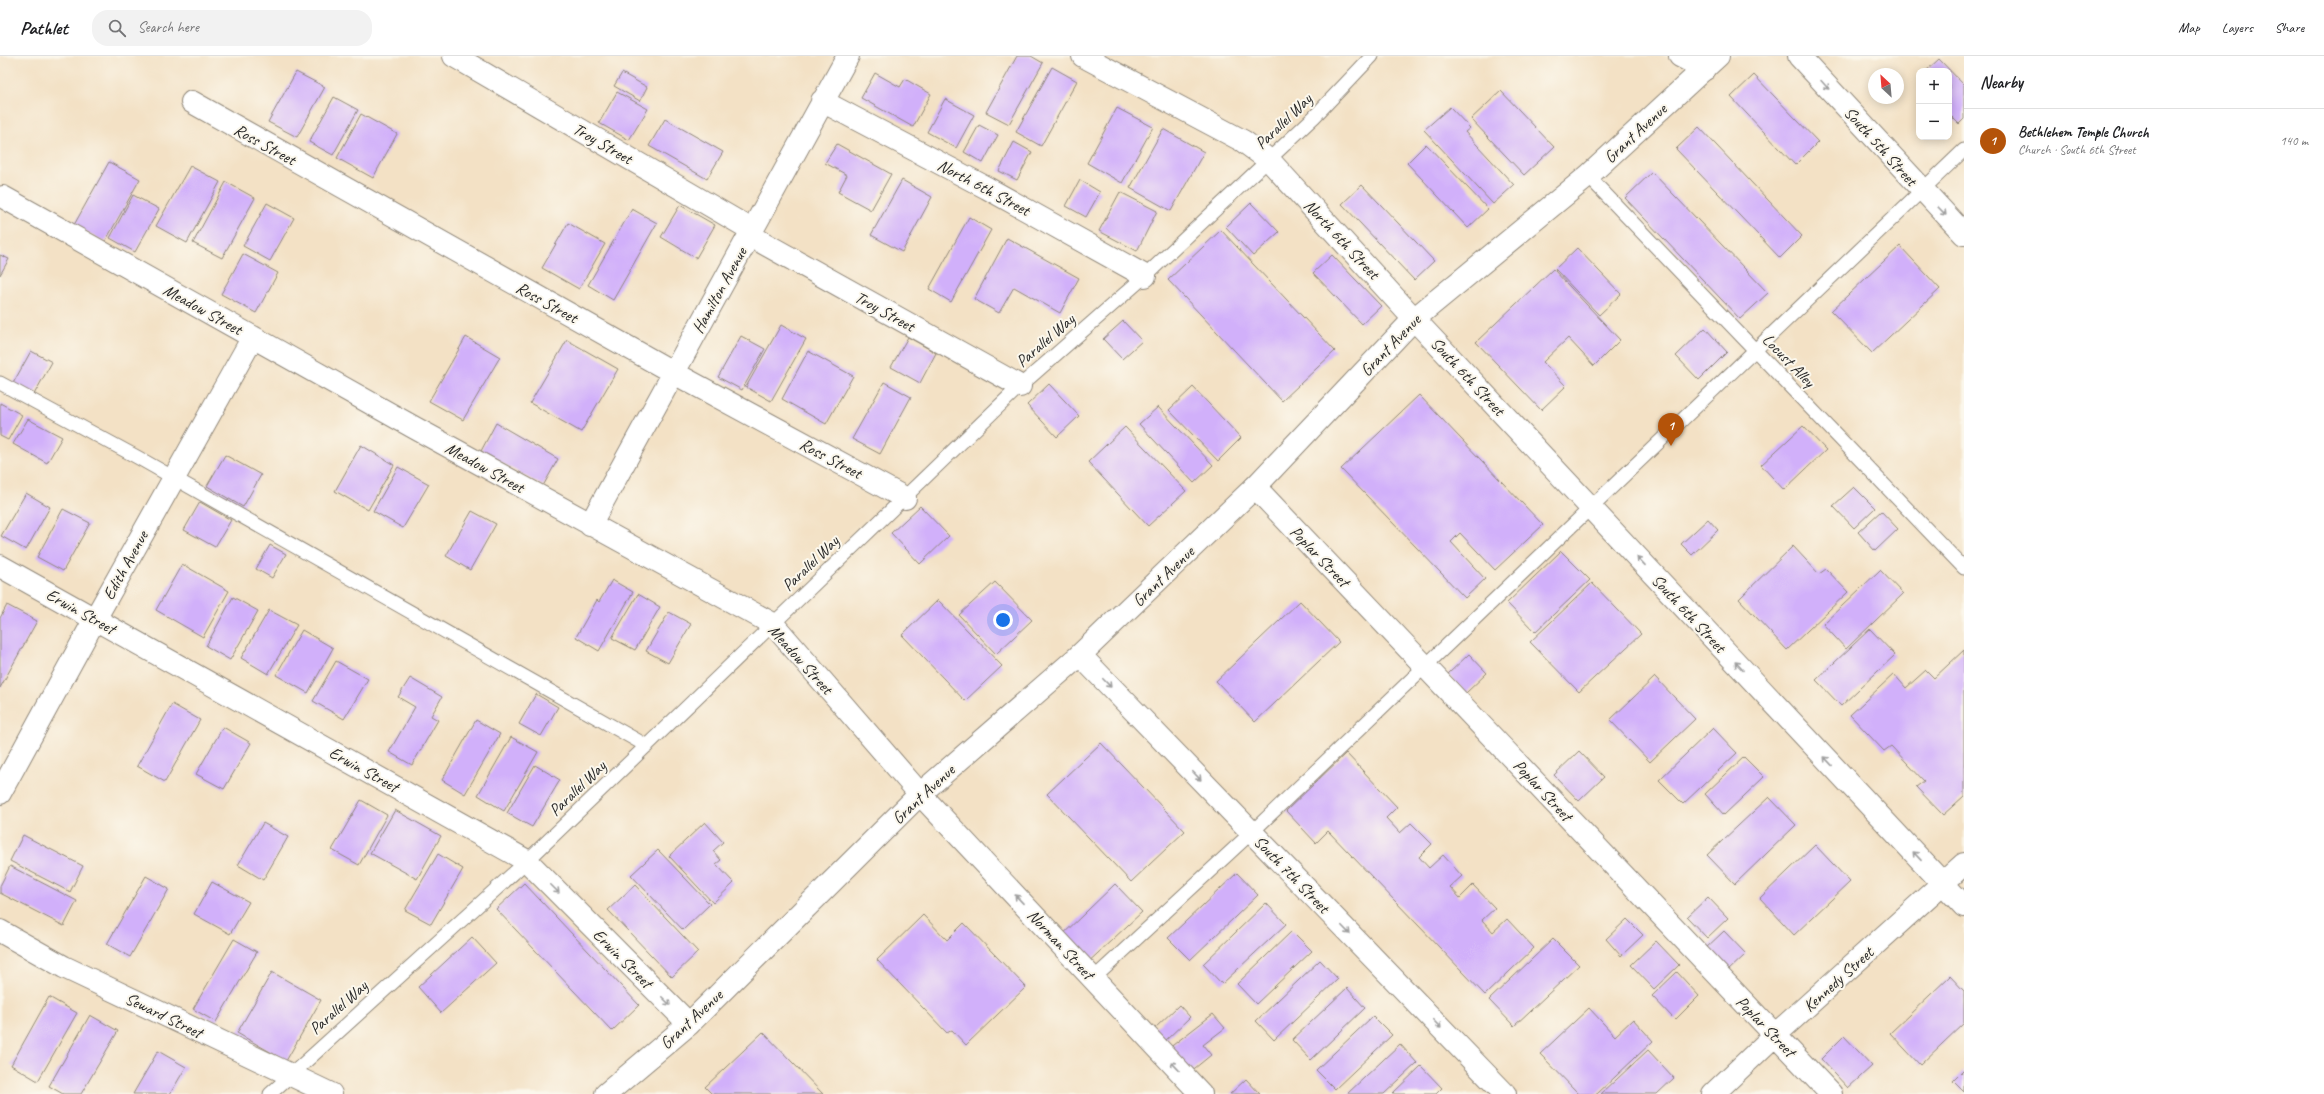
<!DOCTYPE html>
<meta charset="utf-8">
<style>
:root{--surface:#fff;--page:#f2f2f2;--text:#202124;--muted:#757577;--line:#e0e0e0;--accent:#b45309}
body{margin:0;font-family:Caveat,sans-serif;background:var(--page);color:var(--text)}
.controls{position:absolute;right:12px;top:12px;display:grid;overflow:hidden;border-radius:8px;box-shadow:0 2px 10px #0003}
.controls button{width:36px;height:36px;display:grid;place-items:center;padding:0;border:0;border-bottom:1px solid var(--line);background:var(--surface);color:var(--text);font:20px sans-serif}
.compass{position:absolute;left:1868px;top:12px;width:36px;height:36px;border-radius:50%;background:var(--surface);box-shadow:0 2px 10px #0003;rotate:334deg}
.you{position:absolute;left:1003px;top:564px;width:14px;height:14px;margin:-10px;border:3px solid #fff;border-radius:50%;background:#1a73e8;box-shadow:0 0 0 6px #1a73e833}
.badge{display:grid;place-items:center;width:26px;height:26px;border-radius:50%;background:var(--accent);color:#fff;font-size:13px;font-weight:700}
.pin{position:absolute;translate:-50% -33px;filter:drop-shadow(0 1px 2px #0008)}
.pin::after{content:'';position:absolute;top:21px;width:14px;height:12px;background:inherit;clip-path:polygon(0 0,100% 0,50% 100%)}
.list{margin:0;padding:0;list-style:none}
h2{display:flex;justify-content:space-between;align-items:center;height:52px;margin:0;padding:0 16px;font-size:17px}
h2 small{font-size:13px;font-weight:400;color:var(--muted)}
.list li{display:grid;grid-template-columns:26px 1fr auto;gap:12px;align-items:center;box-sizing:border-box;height:64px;padding:0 16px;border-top:1px solid var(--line)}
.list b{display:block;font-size:15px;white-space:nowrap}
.list p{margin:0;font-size:13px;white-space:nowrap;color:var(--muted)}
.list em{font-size:13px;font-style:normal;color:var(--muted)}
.icon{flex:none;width:22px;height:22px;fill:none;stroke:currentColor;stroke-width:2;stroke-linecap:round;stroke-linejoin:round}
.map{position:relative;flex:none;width:1964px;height:1038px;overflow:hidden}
header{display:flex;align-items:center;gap:24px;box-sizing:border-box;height:56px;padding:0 20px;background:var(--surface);border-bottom:1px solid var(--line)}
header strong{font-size:19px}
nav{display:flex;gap:22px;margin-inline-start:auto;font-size:14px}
.search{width:280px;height:36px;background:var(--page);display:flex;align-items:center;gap:10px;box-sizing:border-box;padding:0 14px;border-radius:16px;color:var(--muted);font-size:15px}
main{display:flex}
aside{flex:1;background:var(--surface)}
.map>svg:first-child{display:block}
.building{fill:#d1b0fa}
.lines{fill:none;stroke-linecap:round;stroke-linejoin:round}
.service-casing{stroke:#8f8678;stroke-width:15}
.minor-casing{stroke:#8f8678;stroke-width:24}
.tertiary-casing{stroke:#8f8678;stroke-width:24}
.service{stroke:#fff;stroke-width:13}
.minor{stroke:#fff;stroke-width:22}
.tertiary{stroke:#fff;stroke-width:22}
.oneway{stroke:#a0a0a0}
.labels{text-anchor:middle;stroke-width:4;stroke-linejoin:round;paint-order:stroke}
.street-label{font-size:17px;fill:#2b2b2b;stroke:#fbf7ec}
</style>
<header>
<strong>Pathlet</strong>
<div class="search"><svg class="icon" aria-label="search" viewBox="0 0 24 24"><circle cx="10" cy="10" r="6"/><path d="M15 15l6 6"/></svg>Search here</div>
<nav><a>Map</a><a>Layers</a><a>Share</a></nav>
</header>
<main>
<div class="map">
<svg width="1964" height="1038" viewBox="0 0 1964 1038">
<rect width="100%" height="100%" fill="#fbf7ec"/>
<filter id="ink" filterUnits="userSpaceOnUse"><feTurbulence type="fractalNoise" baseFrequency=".025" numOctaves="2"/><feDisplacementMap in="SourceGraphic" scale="8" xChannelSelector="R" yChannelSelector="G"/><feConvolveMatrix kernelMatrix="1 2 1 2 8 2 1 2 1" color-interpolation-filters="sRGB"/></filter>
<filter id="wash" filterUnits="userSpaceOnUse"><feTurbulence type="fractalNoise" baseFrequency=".012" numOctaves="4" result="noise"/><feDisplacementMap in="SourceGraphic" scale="16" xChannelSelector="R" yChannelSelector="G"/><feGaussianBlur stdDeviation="0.9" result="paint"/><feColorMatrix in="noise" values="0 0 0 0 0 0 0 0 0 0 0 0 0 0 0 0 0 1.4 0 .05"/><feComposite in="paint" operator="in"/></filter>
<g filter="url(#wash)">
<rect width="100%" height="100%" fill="#f3e1c5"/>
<g id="blocks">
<path class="building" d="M1017 0H1031L1043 7 1009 68 986 56Z
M1939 3 1964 29V63L1959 68 1949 58V15H1926Z
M1052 11 1077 25 1041 90 1016 76Z
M296 16 325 31 297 81 268 66Z
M622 17 647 31 640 45 614 30Z
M875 17 900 31 905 23 931 38 913 71 861 42Z
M1754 19 1818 86 1795 109 1731 41Z
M1501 35 1554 91 1524 119 1471 63Z
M617 36 648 53 629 84 599 67Z
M334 41 358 54 333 99 309 86Z
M945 43 974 59 956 92 927 76Z
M1450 51 1470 72 1465 76 1514 129 1493 148 1424 74Z
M1117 52 1153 71 1122 127 1087 107Z
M361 58 397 78 373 122 337 102Z
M665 63 723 96 707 123 649 90Z
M979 69 998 79 983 107 964 96Z
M1699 71 1802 180 1780 202 1676 93Z
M1163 73 1204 96 1171 155 1130 132Z
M1014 86 1032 96 1017 124 999 115Z
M837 88 891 118 871 154 838 136 847 119 825 107Z
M1426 88 1488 153 1468 172 1407 107Z
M109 106 140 123 105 186 74 169Z
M190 110 220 126 187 187 156 170Z
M1652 116 1768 237 1740 263 1625 142Z
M902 124 932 141 902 196 871 179Z
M1080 124 1100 136 1086 161 1066 150Z
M226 126 255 142 222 202 193 187Z
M1362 129 1434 205 1414 224 1342 148Z
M1120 136 1157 155 1137 195 1099 175Z
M133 139 159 153 135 196 110 182Z
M267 147 294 162 270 205 243 190Z
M1251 147 1279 176 1253 200 1226 171Z
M680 149 715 169 696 202 661 181Z
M632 153 657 167 613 244 588 229Z
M969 161 991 174 951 246 929 233Z
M568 167 605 188 579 233 542 212Z
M1221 174 1335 295 1282 345 1168 224Z
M1007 182 1079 222 1060 257 1014 231 999 257 974 243Z
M1900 190 1940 233 1872 297 1831 255Z
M1577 192 1621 238 1599 259 1555 213Z
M243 198 278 217 256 257 221 238Z
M0 199 9 203 0 219Z
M1332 199 1381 250 1362 268 1313 217Z
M1553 213 1620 284 1594 310 1568 282 1543 306 1566 330 1541 354 1476 286Z
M1123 265 1142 285 1122 303 1103 283Z
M781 269 806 283 771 345 746 331Z
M1705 272 1727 296 1699 324 1676 300Z
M741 280 765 293 742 334 718 321Z
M466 281 500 301 463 364 429 345Z
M908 281 936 297 920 327 891 311Z
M567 284 618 313 581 376 530 347Z
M31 295 52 306 32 342 11 331Z
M808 295 853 320 826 368 782 343Z
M884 326 911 341 880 398 852 383Z
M1049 328 1079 360 1057 381 1027 349Z
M1193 331 1241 382 1218 405 1169 354Z
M1419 339 1543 469 1495 514 1460 477 1451 486 1485 523 1465 542 1341 413Z
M0 347 22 359 8 384 0 380Z
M1158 351 1213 409 1194 427 1139 368Z
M28 363 62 381 47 407 13 388Z
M496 367 558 403 543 430 481 395Z
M1803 370 1826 394 1784 434 1761 409Z
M1125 371 1186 435 1148 470 1088 406Z
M361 389 394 409 368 454 335 435Z
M225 399 261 419 243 451 207 430Z
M398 411 429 428 403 472 373 455Z
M1854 431 1875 452 1854 472 1833 450Z
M26 437 50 451 26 494 1 480Z
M200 446 231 464 215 491 184 474Z
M920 450 949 480 920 508 891 477Z
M63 453 90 467 63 515 37 501Z
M472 455 496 468 470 514 446 500Z
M1881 455 1898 473 1875 495 1858 476Z
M1708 463 1718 474 1692 499 1681 488Z
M270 489 286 498 272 522 256 513Z
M1793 490 1819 518 1826 513 1848 536 1787 594 1739 543Z
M1561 495 1590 524 1535 576 1507 547Z
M182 508 229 535 203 581 156 554Z
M1880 514 1903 538 1846 593 1823 568Z
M612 524 633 536 599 595 576 581 597 544 599 546Z
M995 526 1032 564 996 598 959 559Z
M1592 527 1641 578 1579 636 1530 586Z
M638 538 660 551 635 594 612 582Z
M233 541 258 555 230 604 206 590Z
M938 544 1002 610 965 645 902 579Z
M1300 545 1339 586 1255 666 1216 625Z
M7 549 37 565 0 632V562Z
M269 554 297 569 268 618 241 602Z
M669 556 691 568 668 607 646 595Z
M1870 573 1895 599 1841 650 1816 624Z
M302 574 333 592 308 637 276 619Z
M1964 594V740L1943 759 1916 731 1924 725 1891 690 1884 695 1850 659 1894 618 1906 632 1926 614 1934 622Z
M1469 598 1487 617 1466 637 1448 618Z
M336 605 368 623 344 663 313 645Z
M1655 621 1695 663 1650 706 1610 664Z
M410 622 442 641 431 660 438 664 412 709 389 696 415 651 398 641Z
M536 638 558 651 541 680 519 668Z
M172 648 200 664 165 726 137 710Z
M476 664 500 678 465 738 442 724Z
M223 671 251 687 224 733 196 718Z
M1713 672 1737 697 1683 748 1659 724Z
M511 681 538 696 504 755 478 739Z
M1101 687 1185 775 1131 826 1047 738Z
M1579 695 1604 721 1579 745 1554 719Z
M1346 697 1397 751 1386 762 1400 777 1411 767 1432 788 1419 801 1429 812 1443 799 1462 820 1450 831 1460 842 1473 829 1495 852 1482 864 1493 876 1507 863 1534 892 1485 939 1328 775 1316 787 1286 755Z
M1744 701 1764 721 1724 759 1705 738Z
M535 709 560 724 532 771 507 757Z
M1769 741 1796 769 1735 828 1707 799Z
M361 744 387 759 359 809 332 794Z
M395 754 441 780 417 823 370 797Z
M705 766 723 786 713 795 721 804 716 808 734 827 713 847 669 800Z
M263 767 288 781 263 824 238 809Z
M23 779 83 810 70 836 10 805Z
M1815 789 1850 826 1794 879 1760 842Z
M658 794 710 848 683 874 631 819Z
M438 798 463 813 431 868 405 854Z
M10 810 77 845 64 870 0 837V830Z
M1237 817 1258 839 1190 904 1168 882Z
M146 820 169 833 130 901 107 888Z
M212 826 249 846 230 878 194 858Z
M524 827 639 949 612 975 496 853Z
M1115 828 1142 856 1083 911 1057 884Z
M635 829 698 896 672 921 608 854Z
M1708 841 1728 862 1707 882 1687 861Z
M1266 847 1286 868 1222 928 1203 908Z
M923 859 947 884 964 867 1026 931 966 989 952 974 947 977 877 904Z
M1627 863 1643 879 1621 900 1606 883Z
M1292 875 1312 895 1256 948 1237 928Z
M1724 875 1746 898 1727 916 1705 893Z
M472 881 496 907 441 957 418 931Z
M234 883 257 896 216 966 193 953Z
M1553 883 1579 909 1514 970 1489 944Z
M1656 885 1679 909 1654 933 1631 909Z
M1320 904 1338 923 1274 984 1256 965Z
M272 916 321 944 286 1005 237 977Z
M1677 916 1699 940 1675 964 1652 940Z
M1950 920 1964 935V967L1920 1009 1890 977Z
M1347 932 1365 952 1311 1004 1292 984Z
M49 941 77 957 38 1025 11 1009Z
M1179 949 1190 961 1164 986 1153 974Z
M1589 952 1615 980 1633 963 1653 985 1597 1038H1579L1540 998Z
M1213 958 1225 972 1203 989 1211 999 1184 1021 1164 996Z
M90 959 118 975 81 1038H63L49 1030Z
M1373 960 1392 979 1335 1033 1316 1014Z
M763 976 823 1038H712L705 1031Z
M1844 980 1872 1010 1848 1032 1821 1003Z
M1400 988 1417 1007 1384 1038H1347Z
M1648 994 1674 1022 1657 1038H1601Z
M158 995 186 1011 170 1038H133Z
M1421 1010 1442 1032 1436 1038H1392Z
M1964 1014V1036L1953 1025Z
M1246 1023 1260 1038H1230Z"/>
</g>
</g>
<g filter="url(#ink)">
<use href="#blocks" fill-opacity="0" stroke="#8f8678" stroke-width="1"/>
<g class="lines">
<g class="service-casing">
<path id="service" d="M1588 120 1964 512
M0 327 137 401 647 690
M1093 923 1252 776 1964 94
M270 1038 527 805 1020 330 1145 220 1314 61 1372 0"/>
</g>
<g class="minor-casing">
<path id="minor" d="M454 0 752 174
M1083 0 1243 85 1269 104 1414 263 1964 850
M1680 0 1705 13
M1799 0 1964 178
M822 45 987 132 1145 220
M192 46 674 317 905 442
M3 141 415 372 773 568 920 738 1201 1038
M749 179 1020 330
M1255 431 1831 1038
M590 469 848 0
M0 510 527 805 689 968
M1080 599 1505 1038
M0 737 95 563 253 281
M0 875 64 911 331 1038
M1713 1038 1775 979 1964 808"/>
</g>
<g class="tertiary-casing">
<path id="tertiary" d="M606 1038 689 968 920 738 1080 599 1255 431 1414 263 1588 120 1718 0"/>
</g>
<use href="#service" class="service"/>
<use href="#minor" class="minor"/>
<use href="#tertiary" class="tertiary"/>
</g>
<defs><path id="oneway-shaft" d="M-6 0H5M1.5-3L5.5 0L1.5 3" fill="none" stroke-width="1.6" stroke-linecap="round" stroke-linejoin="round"/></defs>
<g class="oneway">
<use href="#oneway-shaft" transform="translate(1825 29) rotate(48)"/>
<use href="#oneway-shaft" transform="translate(1942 155) rotate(46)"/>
<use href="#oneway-shaft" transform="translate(1641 505) rotate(-133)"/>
<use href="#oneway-shaft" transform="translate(1739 610) rotate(-133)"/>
<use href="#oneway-shaft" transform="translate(1107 627) rotate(46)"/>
<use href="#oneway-shaft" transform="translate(1828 705) rotate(-133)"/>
<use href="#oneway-shaft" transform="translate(1197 720) rotate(46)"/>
<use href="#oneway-shaft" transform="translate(1917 800) rotate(-133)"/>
<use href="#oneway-shaft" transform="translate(555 833) rotate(45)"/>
<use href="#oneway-shaft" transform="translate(1019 843) rotate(-133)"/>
<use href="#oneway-shaft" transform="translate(1346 874) rotate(46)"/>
<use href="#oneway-shaft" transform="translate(666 945) rotate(45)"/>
<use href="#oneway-shaft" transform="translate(1437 968) rotate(46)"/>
<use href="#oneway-shaft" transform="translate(1175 1010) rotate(-133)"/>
</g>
</g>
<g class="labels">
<g class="street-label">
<text transform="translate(1283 65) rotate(-44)" y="6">Parallel Way</text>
<text transform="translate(1635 77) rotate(-43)" y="6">Grant Avenue</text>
<text transform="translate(603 87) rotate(30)" y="6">Troy Street</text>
<text transform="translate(265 88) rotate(29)" y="6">Ross Street</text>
<text transform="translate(1881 90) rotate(48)" y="6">South 5th Street</text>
<text transform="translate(984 131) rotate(28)" y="6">North 6th Street</text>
<text transform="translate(1342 183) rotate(47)" y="6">North 6th Street</text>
<text transform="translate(719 234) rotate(-61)" y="6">Hamilton Avenue</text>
<text transform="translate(547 246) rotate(29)" y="6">Ross Street</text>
<text transform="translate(203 253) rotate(29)" y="6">Meadow Street</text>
<text transform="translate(885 255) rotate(29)" y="6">Troy Street</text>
<text transform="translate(1045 284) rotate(-41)" y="6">Parallel Way</text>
<text transform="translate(1390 289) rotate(-46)" y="6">Grant Avenue</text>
<text transform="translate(1789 304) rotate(46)" y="6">Locust Alley</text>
<text transform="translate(1468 320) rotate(47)" y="6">South 6th Street</text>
<text transform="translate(831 402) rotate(28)" y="6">Ross Street</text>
<text transform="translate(485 411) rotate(29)" y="6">Meadow Street</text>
<text transform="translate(1320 500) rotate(46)" y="6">Poplar Street</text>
<text transform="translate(810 507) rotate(-44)" y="6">Parallel Way</text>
<text transform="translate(125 509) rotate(-61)" y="6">Edith Avenue</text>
<text transform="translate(1163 520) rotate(-44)" y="6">Grant Avenue</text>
<text transform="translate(81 555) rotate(29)" y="6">Erwin Street</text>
<text transform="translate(1689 557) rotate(47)" y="6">South 6th Street</text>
<text transform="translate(801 603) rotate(48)" y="6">Meadow Street</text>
<text transform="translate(364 713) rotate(29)" y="6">Erwin Street</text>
<text transform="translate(577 732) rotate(-44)" y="6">Parallel Way</text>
<text transform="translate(1543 734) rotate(47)" y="6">Poplar Street</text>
<text transform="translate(923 738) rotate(-43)" y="6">Grant Avenue</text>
<text transform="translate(1292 818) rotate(46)" y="6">South 7th Street</text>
<text transform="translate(1061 888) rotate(47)" y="6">Norman Street</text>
<text transform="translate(623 902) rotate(45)" y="6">Erwin Street</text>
<text transform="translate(1838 923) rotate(-42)" y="6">Kennedy Street</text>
<text transform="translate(338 951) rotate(-42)" y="6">Parallel Way</text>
<text transform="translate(164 959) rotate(26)" y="6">Seward Street</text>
<text transform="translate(691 963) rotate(-43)" y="6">Grant Avenue</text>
<text transform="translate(1766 970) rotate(46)" y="6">Poplar Street</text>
</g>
</g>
</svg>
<div class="controls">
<button>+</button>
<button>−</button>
</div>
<svg class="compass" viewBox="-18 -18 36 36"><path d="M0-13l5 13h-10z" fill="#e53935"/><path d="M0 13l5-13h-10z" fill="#757577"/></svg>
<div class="you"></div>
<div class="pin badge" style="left:1671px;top:390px">1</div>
</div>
<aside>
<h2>Nearby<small></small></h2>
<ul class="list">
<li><span class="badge">1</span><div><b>Bethlehem Temple Church</b><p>Church · South 6th Street</p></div><em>140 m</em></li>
</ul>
</aside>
</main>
